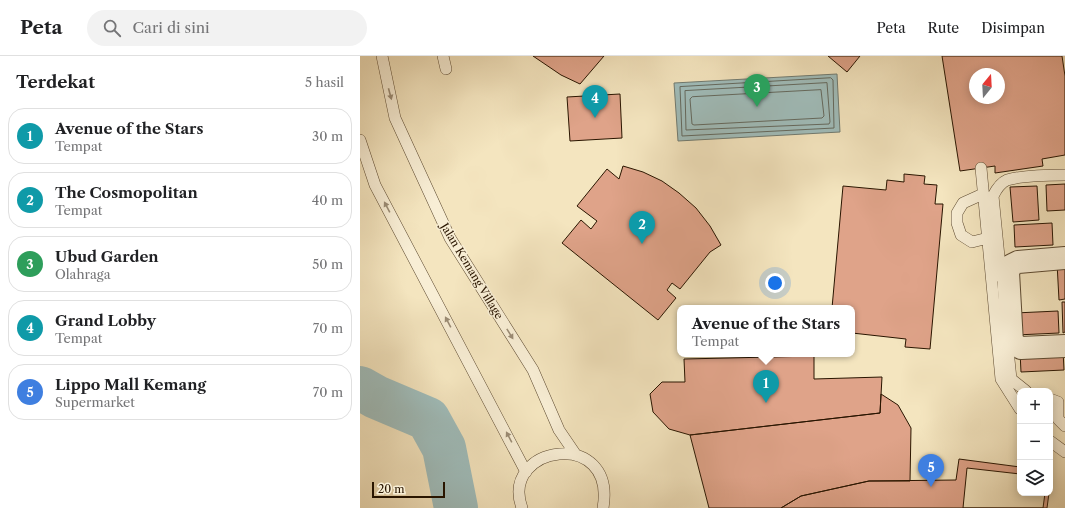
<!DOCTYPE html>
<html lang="id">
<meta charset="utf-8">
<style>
:root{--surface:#fff;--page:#f2f2f2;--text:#202124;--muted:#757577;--line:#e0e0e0;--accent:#7c3aed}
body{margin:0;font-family:"Libre Caslon Text",serif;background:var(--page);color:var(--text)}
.controls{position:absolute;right:12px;bottom:12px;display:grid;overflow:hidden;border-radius:8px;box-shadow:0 2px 10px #0003}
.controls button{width:36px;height:36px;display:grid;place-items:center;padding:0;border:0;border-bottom:1px solid var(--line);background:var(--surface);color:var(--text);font:20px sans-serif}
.compass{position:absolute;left:609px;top:12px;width:36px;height:36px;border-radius:50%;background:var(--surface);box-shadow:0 2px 10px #0003;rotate:18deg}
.scale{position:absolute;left:12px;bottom:10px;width:73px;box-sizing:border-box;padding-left:4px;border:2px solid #291500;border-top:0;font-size:11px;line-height:14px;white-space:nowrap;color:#291500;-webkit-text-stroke:3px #f8eed5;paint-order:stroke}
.you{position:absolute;left:415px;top:227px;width:14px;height:14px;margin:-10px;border:3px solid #fff;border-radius:50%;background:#1a73e8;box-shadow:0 0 0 6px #1a73e833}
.badge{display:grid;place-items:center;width:26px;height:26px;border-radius:50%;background:var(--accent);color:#fff;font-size:13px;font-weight:700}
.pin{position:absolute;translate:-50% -33px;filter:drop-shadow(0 1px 2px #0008)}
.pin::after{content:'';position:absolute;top:21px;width:14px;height:12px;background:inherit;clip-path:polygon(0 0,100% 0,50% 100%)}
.popup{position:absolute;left:317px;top:249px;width:178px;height:52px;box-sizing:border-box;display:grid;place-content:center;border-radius:8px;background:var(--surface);filter:drop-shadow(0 1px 3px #0005);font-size:13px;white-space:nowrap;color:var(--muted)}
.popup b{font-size:15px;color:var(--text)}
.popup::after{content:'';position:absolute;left:50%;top:100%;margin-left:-8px;border:8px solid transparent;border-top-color:var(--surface)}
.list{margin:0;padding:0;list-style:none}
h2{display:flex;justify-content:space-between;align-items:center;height:52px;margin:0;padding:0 16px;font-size:17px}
h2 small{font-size:13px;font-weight:400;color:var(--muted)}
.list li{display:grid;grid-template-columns:26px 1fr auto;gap:12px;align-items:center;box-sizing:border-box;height:56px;margin:0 8px 8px;padding:0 8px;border:1px solid var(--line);border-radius:16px}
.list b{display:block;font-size:15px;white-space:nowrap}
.list p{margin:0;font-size:13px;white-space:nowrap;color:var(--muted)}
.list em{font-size:13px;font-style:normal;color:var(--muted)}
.icon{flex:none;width:22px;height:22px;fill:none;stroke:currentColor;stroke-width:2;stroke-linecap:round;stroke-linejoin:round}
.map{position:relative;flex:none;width:705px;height:452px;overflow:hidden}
header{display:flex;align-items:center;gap:24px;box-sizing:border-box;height:56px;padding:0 20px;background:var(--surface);border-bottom:1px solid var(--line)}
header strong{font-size:19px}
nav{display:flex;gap:22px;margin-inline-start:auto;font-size:14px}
.search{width:280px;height:36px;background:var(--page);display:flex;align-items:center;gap:10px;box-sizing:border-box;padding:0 14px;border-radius:22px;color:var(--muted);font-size:15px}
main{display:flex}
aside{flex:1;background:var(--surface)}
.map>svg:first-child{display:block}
.water{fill:#a0bdbb;stroke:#707a70}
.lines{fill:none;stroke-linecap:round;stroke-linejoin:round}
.shore{stroke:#64695e;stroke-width:1}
.river{stroke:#a0bdbb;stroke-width:44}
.building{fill:#dfa389;stroke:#291500;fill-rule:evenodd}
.service-casing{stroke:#5c4930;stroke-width:12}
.minor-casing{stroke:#5c4930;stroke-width:24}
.service{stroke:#f8eed5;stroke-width:11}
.minor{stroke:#f8eed5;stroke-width:22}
.oneway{fill:#9b8c75}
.labels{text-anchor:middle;stroke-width:3;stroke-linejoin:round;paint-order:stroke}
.street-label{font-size:11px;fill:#291500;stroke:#f8eed5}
</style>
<header>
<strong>Peta</strong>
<div class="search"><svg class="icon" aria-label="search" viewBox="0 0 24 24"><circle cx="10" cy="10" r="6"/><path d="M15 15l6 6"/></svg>Cari di sini</div>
<nav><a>Peta</a><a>Rute</a><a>Disimpan</a></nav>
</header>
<main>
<aside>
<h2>Terdekat<small>5 hasil</small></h2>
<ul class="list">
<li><span class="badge" style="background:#0f9aa8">1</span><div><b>Avenue of the Stars</b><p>Tempat</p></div><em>30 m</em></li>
<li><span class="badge" style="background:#0f9aa8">2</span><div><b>The Cosmopolitan</b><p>Tempat</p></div><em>40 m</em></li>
<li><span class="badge" style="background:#2e9e5b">3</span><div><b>Ubud Garden</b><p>Olahraga</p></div><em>50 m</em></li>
<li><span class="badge" style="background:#0f9aa8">4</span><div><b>Grand Lobby</b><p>Tempat</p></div><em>70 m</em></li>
<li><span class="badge" style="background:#3f7fe0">5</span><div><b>Lippo Mall Kemang</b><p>Supermarket</p></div><em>70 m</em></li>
</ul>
</aside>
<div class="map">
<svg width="705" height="452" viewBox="0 0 705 452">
<rect width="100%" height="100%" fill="#f4e5bf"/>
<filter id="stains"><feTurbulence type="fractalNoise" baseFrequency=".005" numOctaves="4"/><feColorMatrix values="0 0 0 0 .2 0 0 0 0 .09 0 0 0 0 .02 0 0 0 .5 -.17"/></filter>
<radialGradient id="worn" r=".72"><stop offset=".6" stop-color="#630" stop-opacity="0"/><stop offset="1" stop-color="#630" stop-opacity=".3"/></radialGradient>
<path class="water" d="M477 18 480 76 318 85 314 27Z"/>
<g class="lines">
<path class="shore" d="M471 22 473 24 474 72 322 80 320 31Z
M467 27 470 66 469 68 326 74 325 35Z
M461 34 464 60 462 62 334 69 332 68 330 43 332 41Z"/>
<path class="river" d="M0 332 16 341 68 363 84 392 96 452"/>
</g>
<path class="building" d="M173 0H244L220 28 201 19Z
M468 0H500L487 16Z
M582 0H702L705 20V99L682 103 683 110 635 117V110L600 115ZM615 18H639V42H615Z
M260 38 262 82 210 85 207 41Z
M263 110 283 116 302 125 319 137 336 152 350 170 361 189 350 196 320 233 312 227 307 234 316 242 298 264 202 187 221 164 231 173 237 165 217 150 247 113 259 123Z
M544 118 565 120 564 128 577 129 575 148H583L570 293 545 291 546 283 492 277V252H472L483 130 526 134 527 124 544 126Z
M705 128V154L687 155 686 129Z
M677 130 679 164 653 166 650 131Z
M692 167 693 189 655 191 654 169Z
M705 206V243L699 244 697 207Z
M702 246H705V276L703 277Z
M698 255 699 277 656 279 655 257Z
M703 294 704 314 661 316 660 296Z
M454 300V323L522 321 520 357 330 379 309 373 293 356 290 338 302 326H325L324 303Z
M521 338 538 349 551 372 550 425H509L441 440 421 452H349L330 379 520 357Z
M599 403 660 411V437H689L687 452H421L441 440 509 425 596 424Z
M607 412 660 418V437H685L683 452H603Z"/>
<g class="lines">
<g class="service-casing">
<path id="service" d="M22 0 35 62 90 182 173 314 199 374 216 399
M83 0 86 13
M0 84 15 129 166 416
M621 112 641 323 660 353
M623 138 603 147 597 157V167L601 179 612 186 628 182
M641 221 633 140C636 134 640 127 647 124 664 119 688 119 705 119
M647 284 651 323 666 335
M690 343 698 346V363L705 370
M690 385 705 396
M162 452C139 389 257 371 243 452"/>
</g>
<g class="minor-casing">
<path id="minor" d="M705 202 658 206 650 210 648 216 652 287 661 292 705 290"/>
</g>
<use href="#service" class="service"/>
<use href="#minor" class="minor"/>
</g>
<defs><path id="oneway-solid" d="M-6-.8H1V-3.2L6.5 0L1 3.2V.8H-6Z"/></defs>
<g class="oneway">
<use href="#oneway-solid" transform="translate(30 38) rotate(75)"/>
<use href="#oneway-solid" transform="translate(27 151) rotate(-118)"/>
<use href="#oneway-solid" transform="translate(88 266) rotate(-118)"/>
<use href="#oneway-solid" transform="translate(150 278) rotate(58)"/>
<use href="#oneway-solid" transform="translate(149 381) rotate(-118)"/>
</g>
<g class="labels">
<g class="street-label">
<text transform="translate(112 215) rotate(59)" y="4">Jalan Kemang Village</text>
</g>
</g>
<rect width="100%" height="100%" filter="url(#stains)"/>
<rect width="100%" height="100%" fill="url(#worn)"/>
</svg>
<div class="controls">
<button>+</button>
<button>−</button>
<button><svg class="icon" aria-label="layers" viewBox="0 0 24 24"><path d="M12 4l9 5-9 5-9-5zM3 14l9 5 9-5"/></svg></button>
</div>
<svg class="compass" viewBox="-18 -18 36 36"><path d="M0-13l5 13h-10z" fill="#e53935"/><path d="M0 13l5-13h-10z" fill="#757577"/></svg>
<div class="scale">20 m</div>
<div class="you"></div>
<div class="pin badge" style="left:406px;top:347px;background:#0f9aa8">1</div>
<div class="popup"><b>Avenue of the Stars</b>Tempat</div>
<div class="pin badge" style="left:282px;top:188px;background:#0f9aa8">2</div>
<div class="pin badge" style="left:397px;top:51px;background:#2e9e5b">3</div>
<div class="pin badge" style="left:235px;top:62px;background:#0f9aa8">4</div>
<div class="pin badge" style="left:571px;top:431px;background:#3f7fe0">5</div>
</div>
</main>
